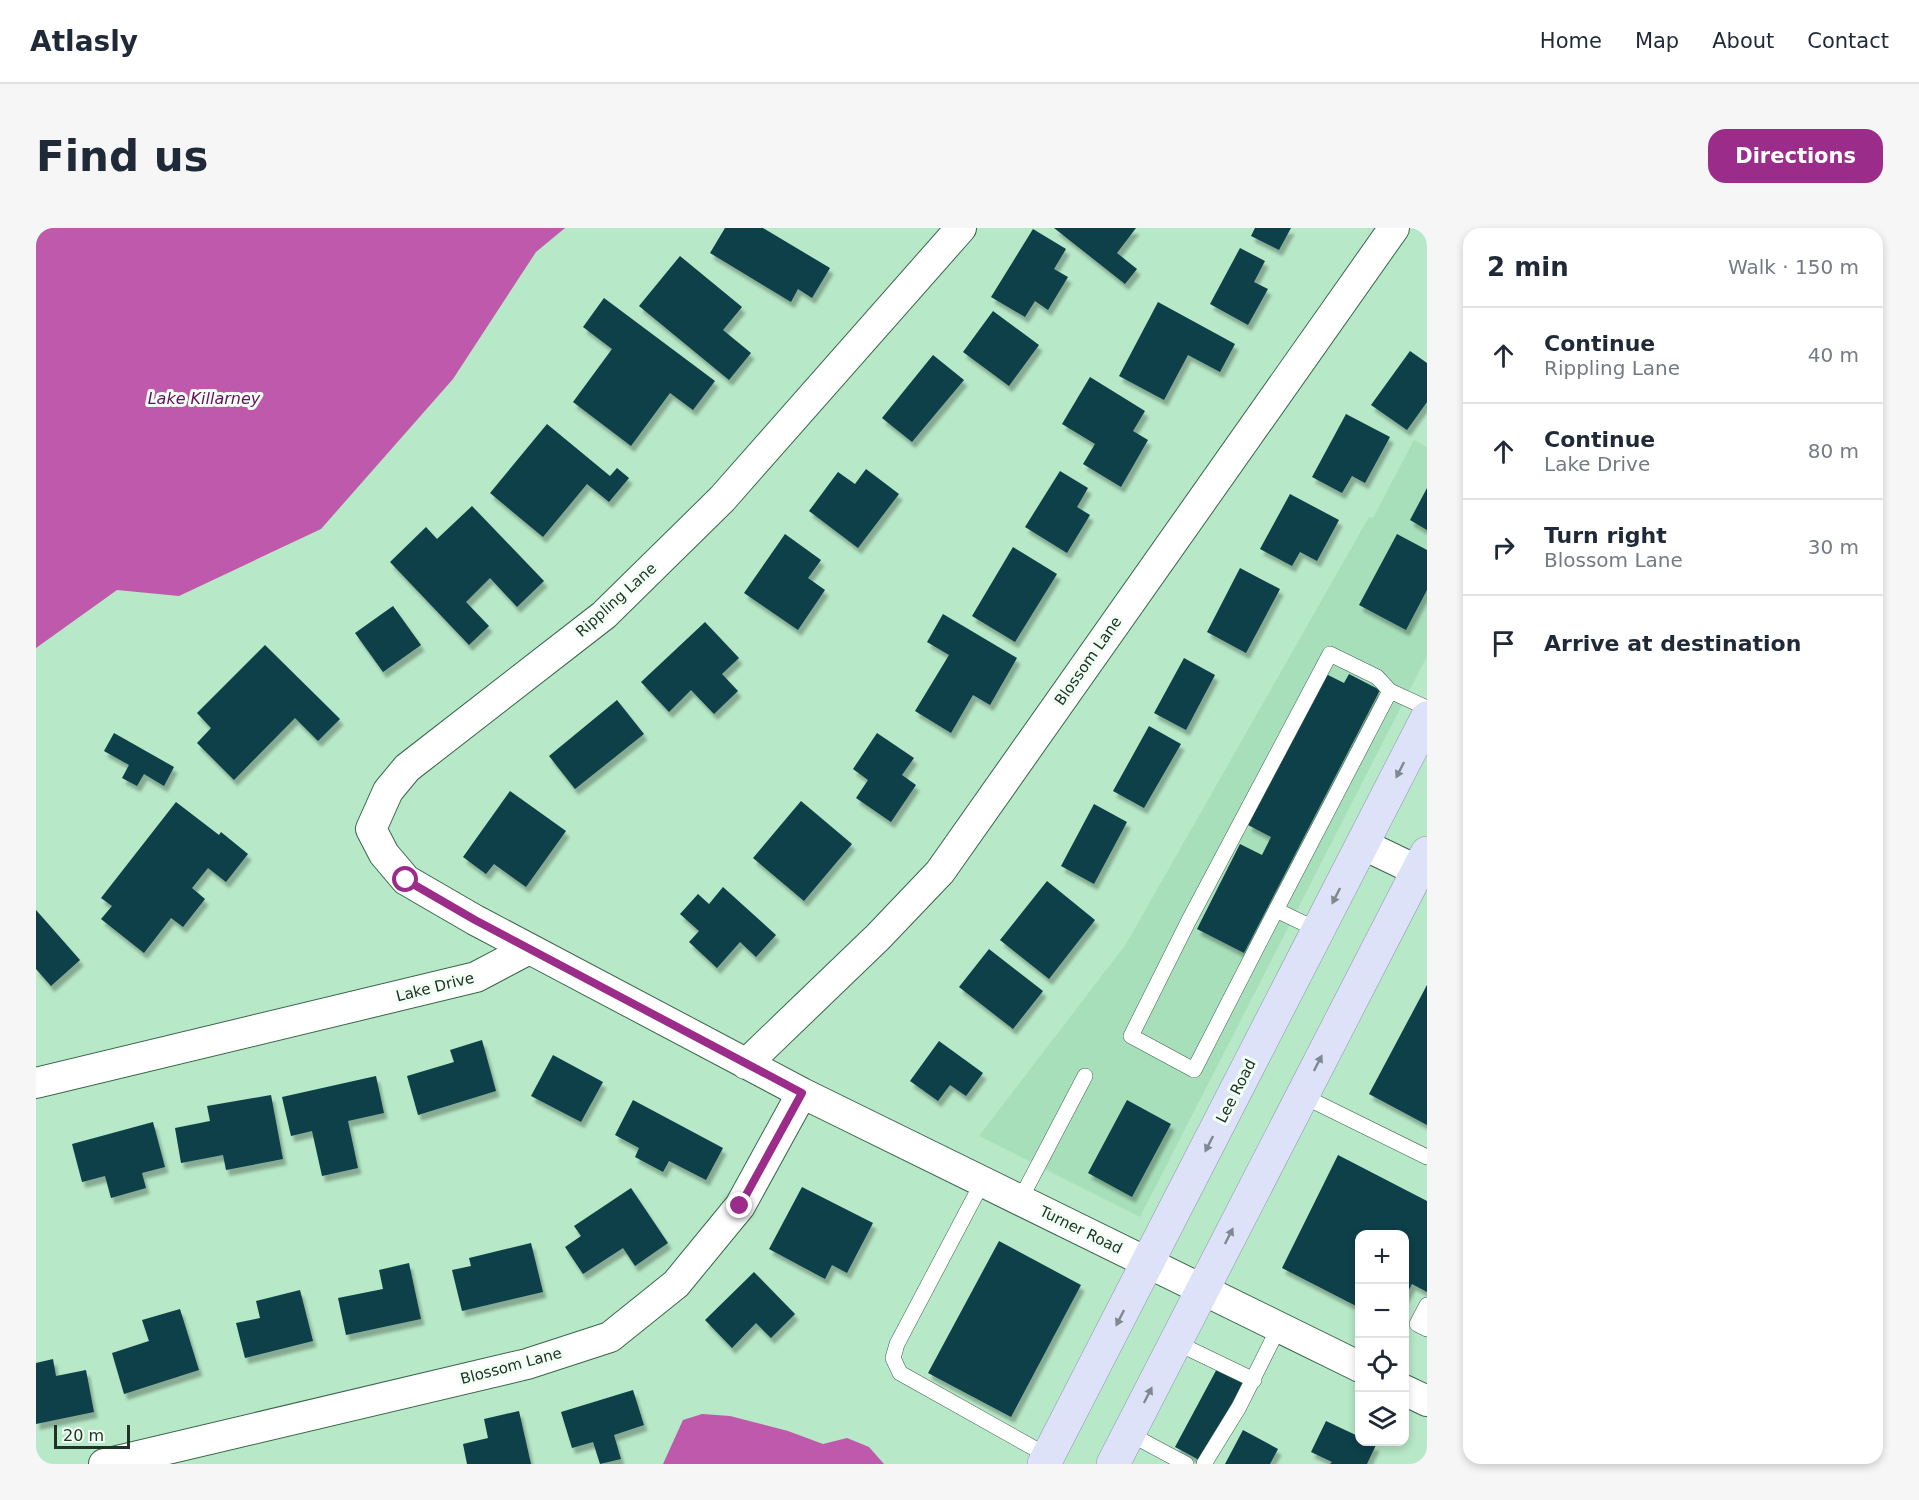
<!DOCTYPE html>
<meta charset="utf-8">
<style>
:root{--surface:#fff;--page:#f6f6f7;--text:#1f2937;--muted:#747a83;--line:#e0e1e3;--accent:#9c2c8a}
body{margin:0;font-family:"DejaVu Sans",sans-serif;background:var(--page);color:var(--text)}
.controls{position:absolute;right:18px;bottom:18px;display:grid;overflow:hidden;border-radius:12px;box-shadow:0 3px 9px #0003}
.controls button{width:54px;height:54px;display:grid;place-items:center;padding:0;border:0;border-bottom:2px solid var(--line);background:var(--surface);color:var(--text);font:30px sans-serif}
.scale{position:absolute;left:18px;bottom:15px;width:76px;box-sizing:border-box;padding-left:6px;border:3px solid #203327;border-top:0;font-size:16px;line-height:21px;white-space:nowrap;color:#203327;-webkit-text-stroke:4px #f1fff5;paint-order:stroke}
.stop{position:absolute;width:18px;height:18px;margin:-14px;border:4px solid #9c2c8a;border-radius:50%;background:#fff}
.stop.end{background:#9c2c8a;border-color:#fff;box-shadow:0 2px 6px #0008}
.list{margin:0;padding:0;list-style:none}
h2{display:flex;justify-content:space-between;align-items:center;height:78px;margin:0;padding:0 24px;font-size:26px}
h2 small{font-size:20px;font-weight:400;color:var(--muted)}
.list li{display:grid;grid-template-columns:39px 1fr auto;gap:18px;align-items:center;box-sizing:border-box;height:96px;padding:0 24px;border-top:2px solid var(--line)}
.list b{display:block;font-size:22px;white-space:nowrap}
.list p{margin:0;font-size:20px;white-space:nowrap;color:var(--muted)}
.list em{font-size:20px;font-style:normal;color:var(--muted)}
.icon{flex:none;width:33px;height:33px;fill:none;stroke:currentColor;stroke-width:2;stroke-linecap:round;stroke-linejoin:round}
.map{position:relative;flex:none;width:1391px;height:1236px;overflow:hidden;border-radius:18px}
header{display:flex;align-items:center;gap:36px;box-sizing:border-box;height:84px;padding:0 30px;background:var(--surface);border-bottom:2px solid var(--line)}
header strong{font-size:28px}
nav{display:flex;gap:33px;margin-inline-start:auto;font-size:21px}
.intro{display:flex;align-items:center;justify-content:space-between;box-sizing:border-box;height:144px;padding:0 36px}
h1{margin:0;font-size:42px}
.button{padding:15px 27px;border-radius:18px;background:var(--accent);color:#fff;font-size:21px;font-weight:700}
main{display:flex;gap:36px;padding:0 36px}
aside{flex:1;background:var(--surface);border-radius:18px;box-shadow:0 3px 9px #0003}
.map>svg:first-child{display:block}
.built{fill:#a7dfba}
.water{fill:#be59ab}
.building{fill:#0c3f49;filter:url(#shadow)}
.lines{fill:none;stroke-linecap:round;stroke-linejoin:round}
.service-casing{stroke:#3a664a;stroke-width:16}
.minor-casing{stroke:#3a664a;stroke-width:32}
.primary-casing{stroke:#8c98ac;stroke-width:34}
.service{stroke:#fff;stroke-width:15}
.minor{stroke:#fff;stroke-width:30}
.primary{stroke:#dde2f8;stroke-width:33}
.oneway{fill:#7e8a90}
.route{stroke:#9c2c8a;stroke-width:8}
.labels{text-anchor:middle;stroke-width:6;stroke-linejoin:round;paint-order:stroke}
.street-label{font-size:15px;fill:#203327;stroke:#f1fff5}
.water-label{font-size:16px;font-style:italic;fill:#6b0b5e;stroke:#f1fff5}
</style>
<header>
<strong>Atlasly</strong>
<nav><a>Home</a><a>Map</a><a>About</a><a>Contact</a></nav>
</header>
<div class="intro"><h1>Find us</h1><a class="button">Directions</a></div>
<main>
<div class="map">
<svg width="1391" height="1236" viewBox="0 0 1391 1236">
<defs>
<filter id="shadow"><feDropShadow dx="3.5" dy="6" stdDeviation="1.5" flood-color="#0004"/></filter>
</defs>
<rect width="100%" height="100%" fill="#b7e8c7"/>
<path class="built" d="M1378 212 1391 219V428L1104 989 943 908 1090 716 1333 289 1337 290Z"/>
<path class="water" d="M0 0H529L500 24 417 151 285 301 143 368 81 362 0 420Z
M666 1186 694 1188 752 1203 787 1216 811 1210 833 1219 848 1236H627L647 1192Z"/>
<path class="building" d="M689 0H727L794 40 776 70 762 61 755 74 674 25Z
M1018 0H1100L1081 25 1101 41 1089 56Z
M1219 0H1255L1243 22 1215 8Z
M997 1 1030 21 1018 41 1032 49 1012 82 999 73 989 89 955 69Z
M1204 20 1229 33 1218 54 1232 61 1212 97 1174 76Z
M644 28 706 79 687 102 715 125 693 152 603 78Z
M568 70 679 153 657 182 634 165 595 218 537 174 576 121 547 99Z
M1122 74 1199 116 1184 144 1152 127 1128 172 1083 148Z
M957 83 1003 117 973 158 927 124Z
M1374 123 1391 135V174L1371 202 1335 177Z
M897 127 928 152 876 214 846 190Z
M1054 149 1109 183 1097 203 1112 212 1085 259 1047 236 1059 216 1026 196Z
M1310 186 1354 209 1329 255 1316 248 1306 265 1276 249Z
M511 196 574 248 581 240 593 250 573 274 551 256 507 309 454 265Z
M830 241 863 266 822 320 773 283 802 244 819 256Z
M1024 243 1052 260 1041 279 1054 287 1031 325 989 299Z
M1391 260V302L1374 292Z
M1254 266 1303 292 1281 333 1264 324 1256 338 1224 321Z
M436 278 508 353 481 379 454 350 430 374 453 398 433 417 354 334 390 299 401 311Z
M749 306 785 332 772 350 789 362 762 402 708 365Z
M1361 306 1391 322V362L1370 402 1323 377Z
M977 319 1021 346 979 414 936 388Z
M1204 340 1244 361 1210 425 1171 404Z
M357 378 385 417 347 444 319 405Z
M907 386 981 430 954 477 937 467 915 505 879 483 913 427 891 414Z
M669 394 703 430 686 446 702 463 678 486 655 462 633 484 605 454Z
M229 417 304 491 282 513 259 490 198 552 161 515 175 500 161 485Z
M1148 430 1179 447 1150 502 1118 485Z
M1290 446 1308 455 1313 446 1344 462 1208 725 1161 701 1204 616 1226 627 1235 609 1212 597Z
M581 472 608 506 539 561 513 528Z
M1113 498 1145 516 1108 580 1077 563Z
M78 505 138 539 128 558 108 546 101 558 86 550 93 537 68 523Z
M841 505 878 530 866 547 880 557 855 594 820 570 832 552 817 541Z
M474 563 530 603 490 659 458 636 450 646 427 629Z
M765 573 816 616 768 673 717 630Z
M140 574 183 607 185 604 212 626 190 654 172 640 156 660 169 671 147 699 135 690 108 725 65 691 76 678 65 670Z
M1058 576 1091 594 1058 656 1025 638Z
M1011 653 1059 692 1013 751 964 712Z
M687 659 740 707 720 729 704 714 681 740 653 714 663 703 644 686 662 666 673 676Z
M0 682 44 732 15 758 0 741Z
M953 721 1007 763 977 801 923 759Z
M1391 757V897L1333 866Z
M446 812 460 863 382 887 371 848 418 834 414 822Z
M903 813 947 845 930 868 914 857 902 873 874 853Z
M517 827 567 854 545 894 495 868Z
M340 848 348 885 312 893 322 940 286 948 276 903 255 908 246 869Z
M235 867 247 931 190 942 187 927 145 935 139 900 174 893 171 878Z
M597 872 687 920 670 952 633 933 627 944 599 929 603 920 579 907Z
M1091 872 1135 896 1096 969 1052 945Z
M117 894 129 939 106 945 110 960 75 970 69 948 46 954 36 916Z
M1302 927 1391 973V1064L1376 1056 1368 1071V1006H1324V1080L1246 1040Z
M766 959 837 995 811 1045 796 1037 789 1051 733 1021Z
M595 960 632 1015 599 1038 587 1020 547 1046 529 1019 545 1008 538 998Z
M963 1013 1045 1057 975 1189 892 1145Z
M495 1015 507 1064 426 1083 416 1042 435 1038 433 1030Z
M373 1035 385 1091 310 1107 302 1070 347 1061 343 1042Z
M718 1044 759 1086 735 1110 720 1095 696 1120 669 1092Z
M264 1062 277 1113 209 1130 200 1095 224 1090 220 1073Z
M144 1081 163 1142 88 1166 76 1125 113 1113 106 1092Z
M17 1131 20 1148 50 1142 58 1184 0 1196V1135Z
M1183 1137 1209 1151 1165 1233 1139 1219Z
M597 1162 608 1197 578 1207 585 1231 564 1236 557 1214 536 1220 525 1184Z
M483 1183 495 1236H431L427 1216 452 1210 448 1191Z
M1290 1193 1324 1209V1214L1340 1217 1331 1236H1294L1296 1234 1275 1224Z
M1207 1202 1242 1221 1234 1236H1189Z"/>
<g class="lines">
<g class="service-casing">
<path id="service" d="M1240 682 1158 842 1095 808 1152 694 1294 426 1341 449 1354 463
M1282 702 1240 682 1354 463 1391 480
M1265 867 1391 929
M947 953 861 1116 857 1130 864 1145 1012 1228
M984 972 1049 848
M1391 1077 1381 1096 1391 1101
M1139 1114 1218 1152
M1092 1205 1150 1236
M1168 1236 1203 1179 1243 1099"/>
</g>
<g class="minor-casing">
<path id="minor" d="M925 0 686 271 568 387 371 540 352 563 335 601 348 626 370 652 439 692 766 865 1324 1139
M1326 616 1382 643
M710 836 842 709 904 644 1358 0
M0 855 440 749 493 721
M1368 1162 1391 1173
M68 1236 491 1136 574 1109 640 1056 704 978 766 865"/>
</g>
<g class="primary-casing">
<path id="primary" d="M1008 1236 1391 490
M1077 1236 1391 625"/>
</g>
<use href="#service" class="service"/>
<use href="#minor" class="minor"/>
<use href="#primary" class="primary"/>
</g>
<defs><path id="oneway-solid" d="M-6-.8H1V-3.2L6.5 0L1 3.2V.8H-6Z" transform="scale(1.5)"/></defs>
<g class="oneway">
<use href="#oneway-solid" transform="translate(1364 542) rotate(117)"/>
<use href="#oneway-solid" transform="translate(1300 668) rotate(117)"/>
<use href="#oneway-solid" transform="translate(1282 835) rotate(-63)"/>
<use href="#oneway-solid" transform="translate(1173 916) rotate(117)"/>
<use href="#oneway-solid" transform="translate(1193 1008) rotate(-63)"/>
<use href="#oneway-solid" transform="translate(1084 1090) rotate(117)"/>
<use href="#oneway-solid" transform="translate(1112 1167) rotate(-63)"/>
</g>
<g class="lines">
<path class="route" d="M370 652 439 692 766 865 704 978"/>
</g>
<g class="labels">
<g class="street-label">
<text transform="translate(580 372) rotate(-42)" y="5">Rippling Lane</text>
<text transform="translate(1052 433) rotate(-55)" y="5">Blossom Lane</text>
<text transform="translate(399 759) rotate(-14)" y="5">Lake Drive</text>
<text transform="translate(1200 863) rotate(-63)" y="5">Lee Road</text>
<text transform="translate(1045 1002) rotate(26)" y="5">Turner Road</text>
<text transform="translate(475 1138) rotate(-15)" y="5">Blossom Lane</text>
</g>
<g class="water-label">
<text x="168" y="176">Lake Killarney</text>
</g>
</g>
</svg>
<div class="controls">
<button>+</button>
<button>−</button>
<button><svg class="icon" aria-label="locate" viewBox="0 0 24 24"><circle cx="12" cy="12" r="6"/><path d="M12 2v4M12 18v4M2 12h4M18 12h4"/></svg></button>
<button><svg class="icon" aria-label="layers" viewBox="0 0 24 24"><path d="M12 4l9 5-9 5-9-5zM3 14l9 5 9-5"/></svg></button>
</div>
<div class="scale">20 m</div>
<div class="stop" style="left:370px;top:652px"></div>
<div class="stop end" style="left:704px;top:978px"></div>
</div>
<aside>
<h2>2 min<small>Walk · 150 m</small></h2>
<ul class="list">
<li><svg class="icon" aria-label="ahead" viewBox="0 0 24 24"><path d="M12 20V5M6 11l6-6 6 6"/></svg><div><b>Continue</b><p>Rippling Lane</p></div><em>40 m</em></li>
<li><svg class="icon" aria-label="ahead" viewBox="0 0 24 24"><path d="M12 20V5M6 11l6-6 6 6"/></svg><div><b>Continue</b><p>Lake Drive</p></div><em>80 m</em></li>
<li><svg class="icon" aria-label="right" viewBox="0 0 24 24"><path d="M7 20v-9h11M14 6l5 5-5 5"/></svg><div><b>Turn right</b><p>Blossom Lane</p></div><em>30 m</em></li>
<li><svg class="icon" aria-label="arrive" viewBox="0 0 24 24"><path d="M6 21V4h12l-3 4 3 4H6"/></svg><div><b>Arrive at destination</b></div></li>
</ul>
</aside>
</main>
